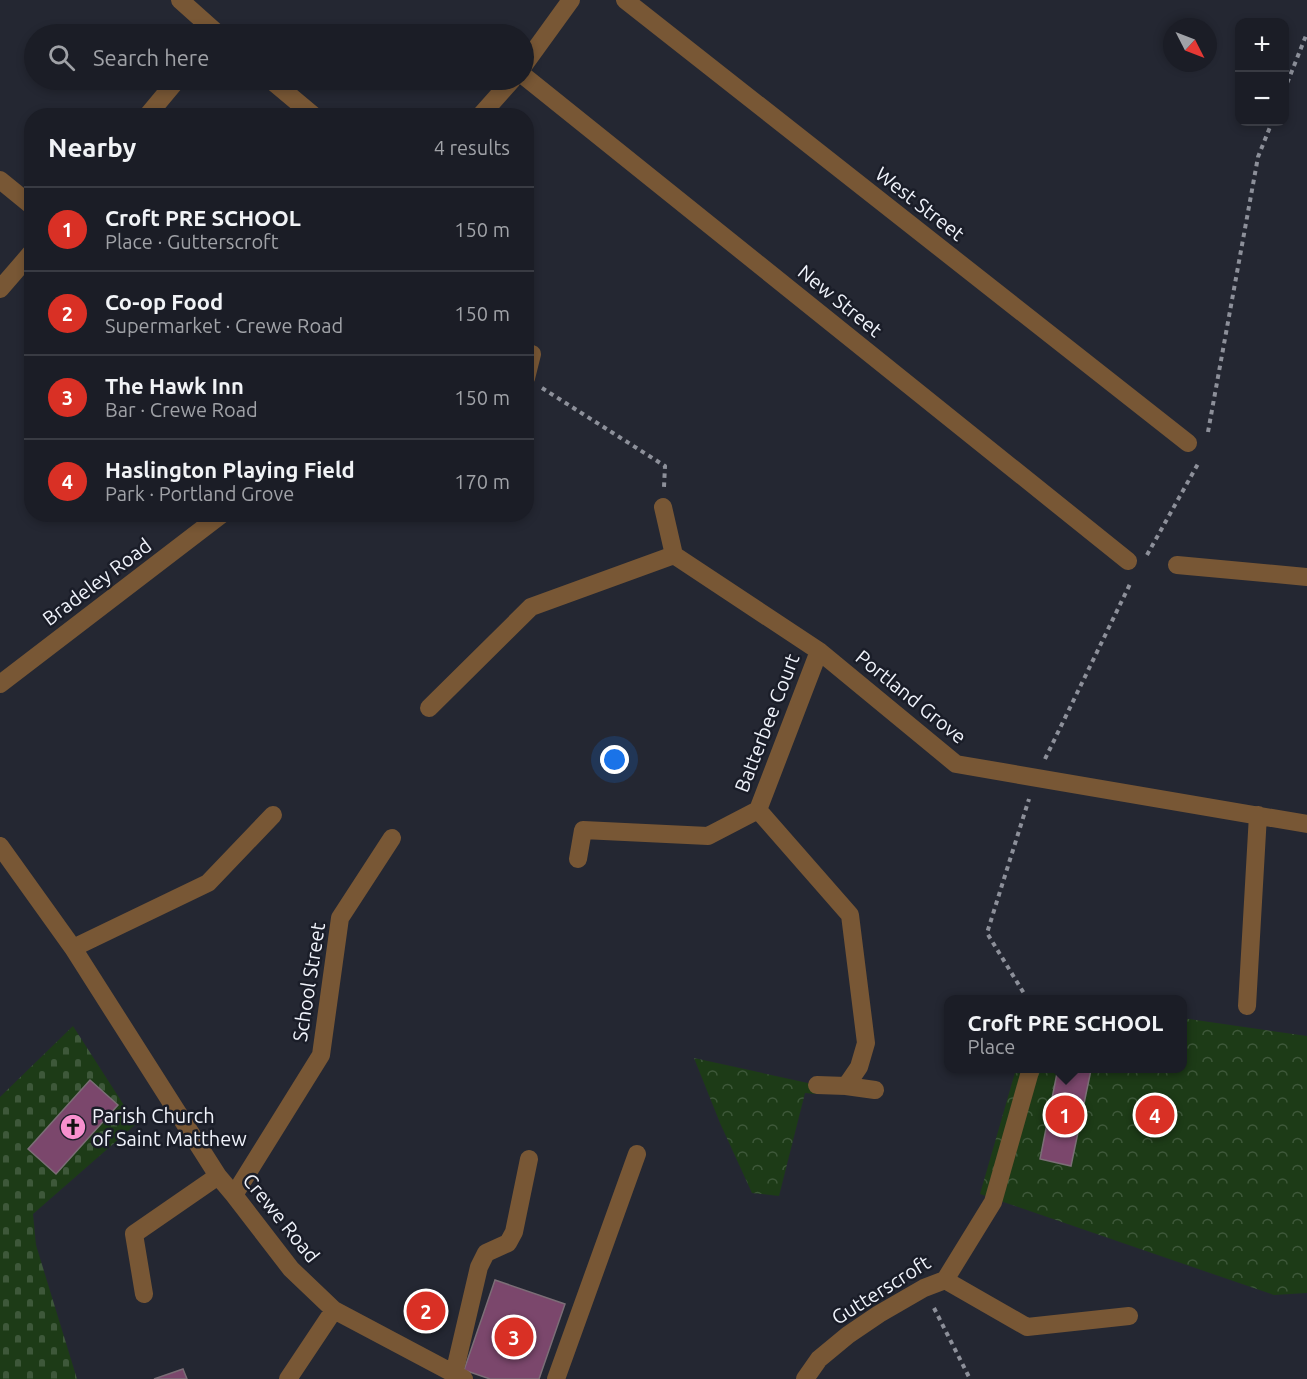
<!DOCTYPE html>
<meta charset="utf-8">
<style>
:root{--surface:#1b1d26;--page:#282a32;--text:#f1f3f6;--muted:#a0a2a7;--line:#393b43;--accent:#d93025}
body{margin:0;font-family:Ubuntu,sans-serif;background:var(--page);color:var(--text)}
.controls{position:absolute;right:18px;top:18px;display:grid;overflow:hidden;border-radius:12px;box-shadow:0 3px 9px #0003}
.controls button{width:54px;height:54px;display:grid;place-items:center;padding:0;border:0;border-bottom:2px solid var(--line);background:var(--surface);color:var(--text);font:30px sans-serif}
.compass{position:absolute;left:1163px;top:18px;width:54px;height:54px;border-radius:50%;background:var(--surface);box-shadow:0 3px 9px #0003;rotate:132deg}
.you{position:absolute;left:615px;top:760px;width:21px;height:21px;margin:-15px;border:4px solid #fff;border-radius:50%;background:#1a73e8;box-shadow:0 0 0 9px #1a73e833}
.badge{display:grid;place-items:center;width:39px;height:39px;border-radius:50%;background:var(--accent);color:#fff;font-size:20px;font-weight:700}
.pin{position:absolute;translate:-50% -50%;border:3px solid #fff;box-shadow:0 2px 6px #0006}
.popup{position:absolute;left:944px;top:995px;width:243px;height:78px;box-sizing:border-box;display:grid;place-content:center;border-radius:12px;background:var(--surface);filter:drop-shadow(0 2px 4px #0005);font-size:20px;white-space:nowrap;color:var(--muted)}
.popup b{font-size:22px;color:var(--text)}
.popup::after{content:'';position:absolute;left:50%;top:100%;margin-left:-12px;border:12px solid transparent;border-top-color:var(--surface)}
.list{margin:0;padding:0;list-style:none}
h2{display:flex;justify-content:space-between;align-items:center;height:78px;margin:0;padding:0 24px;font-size:26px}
h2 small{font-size:20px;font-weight:400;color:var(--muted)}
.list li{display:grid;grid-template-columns:39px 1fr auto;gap:18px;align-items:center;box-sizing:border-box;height:84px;padding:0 24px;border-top:2px solid var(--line)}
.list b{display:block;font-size:22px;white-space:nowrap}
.list p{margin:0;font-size:20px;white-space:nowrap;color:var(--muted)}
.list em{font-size:20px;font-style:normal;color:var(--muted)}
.icon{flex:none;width:33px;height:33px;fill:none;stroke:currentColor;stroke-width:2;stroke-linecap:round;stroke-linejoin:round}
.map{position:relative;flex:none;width:1307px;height:1379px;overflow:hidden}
.search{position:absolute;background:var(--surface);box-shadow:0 3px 9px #0003;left:24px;top:24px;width:510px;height:66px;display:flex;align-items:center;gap:15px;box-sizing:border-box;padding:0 21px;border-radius:33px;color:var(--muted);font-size:22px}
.panel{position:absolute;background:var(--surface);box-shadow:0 3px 9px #0003;left:24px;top:108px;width:510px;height:414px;border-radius:24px}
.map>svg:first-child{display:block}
.cemetery{fill:url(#cemetery-stones)}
.park{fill:url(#park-crowns)}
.building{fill:#7b476c;stroke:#7c6e77;stroke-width:1.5}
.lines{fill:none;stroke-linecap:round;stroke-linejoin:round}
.path{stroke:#8d909a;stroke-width:4;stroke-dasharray:4.5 4.5;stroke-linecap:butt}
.minor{stroke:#785735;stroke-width:18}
.labels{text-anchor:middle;stroke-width:5;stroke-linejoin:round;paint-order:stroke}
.street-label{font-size:20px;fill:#f0f3fb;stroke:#1a1d28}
.poi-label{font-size:20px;fill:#f0f3fb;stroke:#1a1d28;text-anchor:start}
</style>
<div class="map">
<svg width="1307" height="1379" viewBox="0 0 1307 1379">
<defs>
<pattern id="cemetery-stones" width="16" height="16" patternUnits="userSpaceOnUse" patternTransform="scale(1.5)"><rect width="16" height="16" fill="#1d3b17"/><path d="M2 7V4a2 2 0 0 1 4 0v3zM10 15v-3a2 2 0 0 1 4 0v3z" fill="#3e583a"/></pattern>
<pattern id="park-crowns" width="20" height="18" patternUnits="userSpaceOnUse" patternTransform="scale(1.5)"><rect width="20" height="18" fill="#1d3b17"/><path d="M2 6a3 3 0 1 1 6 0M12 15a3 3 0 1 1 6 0" fill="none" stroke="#3e583a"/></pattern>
</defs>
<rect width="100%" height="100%" fill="#242732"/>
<path class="cemetery" d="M73 1026 136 1124 33 1214 36 1245 77 1379H0V1097Z"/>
<path class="park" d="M1182 1018 1307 1036V1293L1274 1295 980 1194 1016 1069 1182 1068Z
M694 1058 817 1085 815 1094 805 1093 779 1196 752 1193 720 1123Z"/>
<path class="building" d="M1058 1068H1085L1091 1070 1071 1166 1040 1159Z
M90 1080 118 1105 56 1174 28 1149Z
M495 1280 565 1304 539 1379H490L464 1370Z
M183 1369 187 1379H154Z"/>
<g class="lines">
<path class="path" d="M1284 91 1307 33
M542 388 665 466 664 487
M1208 432 1258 157 1272 122
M1147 555 1199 462
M1045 759 1131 582
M1028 1000 987 933 1029 799
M934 1308 970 1379"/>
<path class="minor" d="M180 0 218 34
M625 0 1188 443
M524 65 571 0
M524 76 1128 561
M271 80 314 116
M147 116 177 80
M480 116 512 80
M0 180 32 206
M0 289 32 252
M526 378 532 354
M663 507 674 555
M1177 565 1307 577
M819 651 758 810 850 915 866 1043 859 1067 846 1086 875 1090
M0 684 222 514
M429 708 531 607 674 555 819 651 956 764 1307 824
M0 846 73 948 218 1176 234 1195 291 1269 334 1310 464 1379
M578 859 583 830 708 836 758 810
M73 948 208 883 273 815
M1247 1006 1258 815
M817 1085 846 1086
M234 1195 321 1055 340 918 392 838
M945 1280 1027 1327 1129 1316
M144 1294 134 1234 218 1176
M454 1374 479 1267 486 1253 508 1243 514 1232 529 1159
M288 1379 334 1310
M556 1379 637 1154
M805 1379 819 1359 848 1335 879 1314 924 1288 945 1280 993 1202 1031 1068"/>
</g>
<defs>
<g id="church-disc" transform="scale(1.35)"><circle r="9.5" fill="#f790ce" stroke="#1a1d28"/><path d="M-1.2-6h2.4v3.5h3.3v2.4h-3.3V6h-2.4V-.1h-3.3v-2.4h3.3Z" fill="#111"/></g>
</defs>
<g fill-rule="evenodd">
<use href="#church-disc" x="73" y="1127"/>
</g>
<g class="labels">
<g class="street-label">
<text transform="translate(920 204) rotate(38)" y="7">West Street</text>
<text transform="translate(840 301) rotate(39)" y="7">New Street</text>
<text transform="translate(97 582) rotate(-37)" y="7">Bradeley Road</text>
<text transform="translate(911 697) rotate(39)" y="7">Portland Grove</text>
<text transform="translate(767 723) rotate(-69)" y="7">Batterbee Court</text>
<text transform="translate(309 982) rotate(-81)" y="7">School Street</text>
<text transform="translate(281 1218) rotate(51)" y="7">Crewe Road</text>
<text transform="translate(881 1290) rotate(-32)" y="7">Gutterscroft</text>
</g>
<g class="poi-label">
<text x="92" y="1123">Parish Church<tspan x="92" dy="23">of Saint Matthew</tspan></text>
</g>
</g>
</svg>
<div class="controls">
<button>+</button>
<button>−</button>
</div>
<svg class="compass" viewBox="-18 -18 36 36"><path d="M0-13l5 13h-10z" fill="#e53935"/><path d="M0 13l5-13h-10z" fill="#a0a2a7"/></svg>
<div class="you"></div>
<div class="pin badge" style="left:1065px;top:1115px">1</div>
<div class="popup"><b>Croft PRE SCHOOL</b>Place</div>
<div class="pin badge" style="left:426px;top:1311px">2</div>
<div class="pin badge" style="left:514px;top:1337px">3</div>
<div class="pin badge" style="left:1155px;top:1115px">4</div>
<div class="search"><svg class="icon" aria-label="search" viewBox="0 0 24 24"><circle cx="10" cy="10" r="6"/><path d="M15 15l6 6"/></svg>Search here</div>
<section class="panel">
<h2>Nearby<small>4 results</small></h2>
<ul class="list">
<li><span class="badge">1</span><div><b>Croft PRE SCHOOL</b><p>Place · Gutterscroft</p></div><em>150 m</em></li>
<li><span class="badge">2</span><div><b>Co-op Food</b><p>Supermarket · Crewe Road</p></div><em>150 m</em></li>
<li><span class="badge">3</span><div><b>The Hawk Inn</b><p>Bar · Crewe Road</p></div><em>150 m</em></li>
<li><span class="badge">4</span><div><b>Haslington Playing Field</b><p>Park · Portland Grove</p></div><em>170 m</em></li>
</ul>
</section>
</div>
